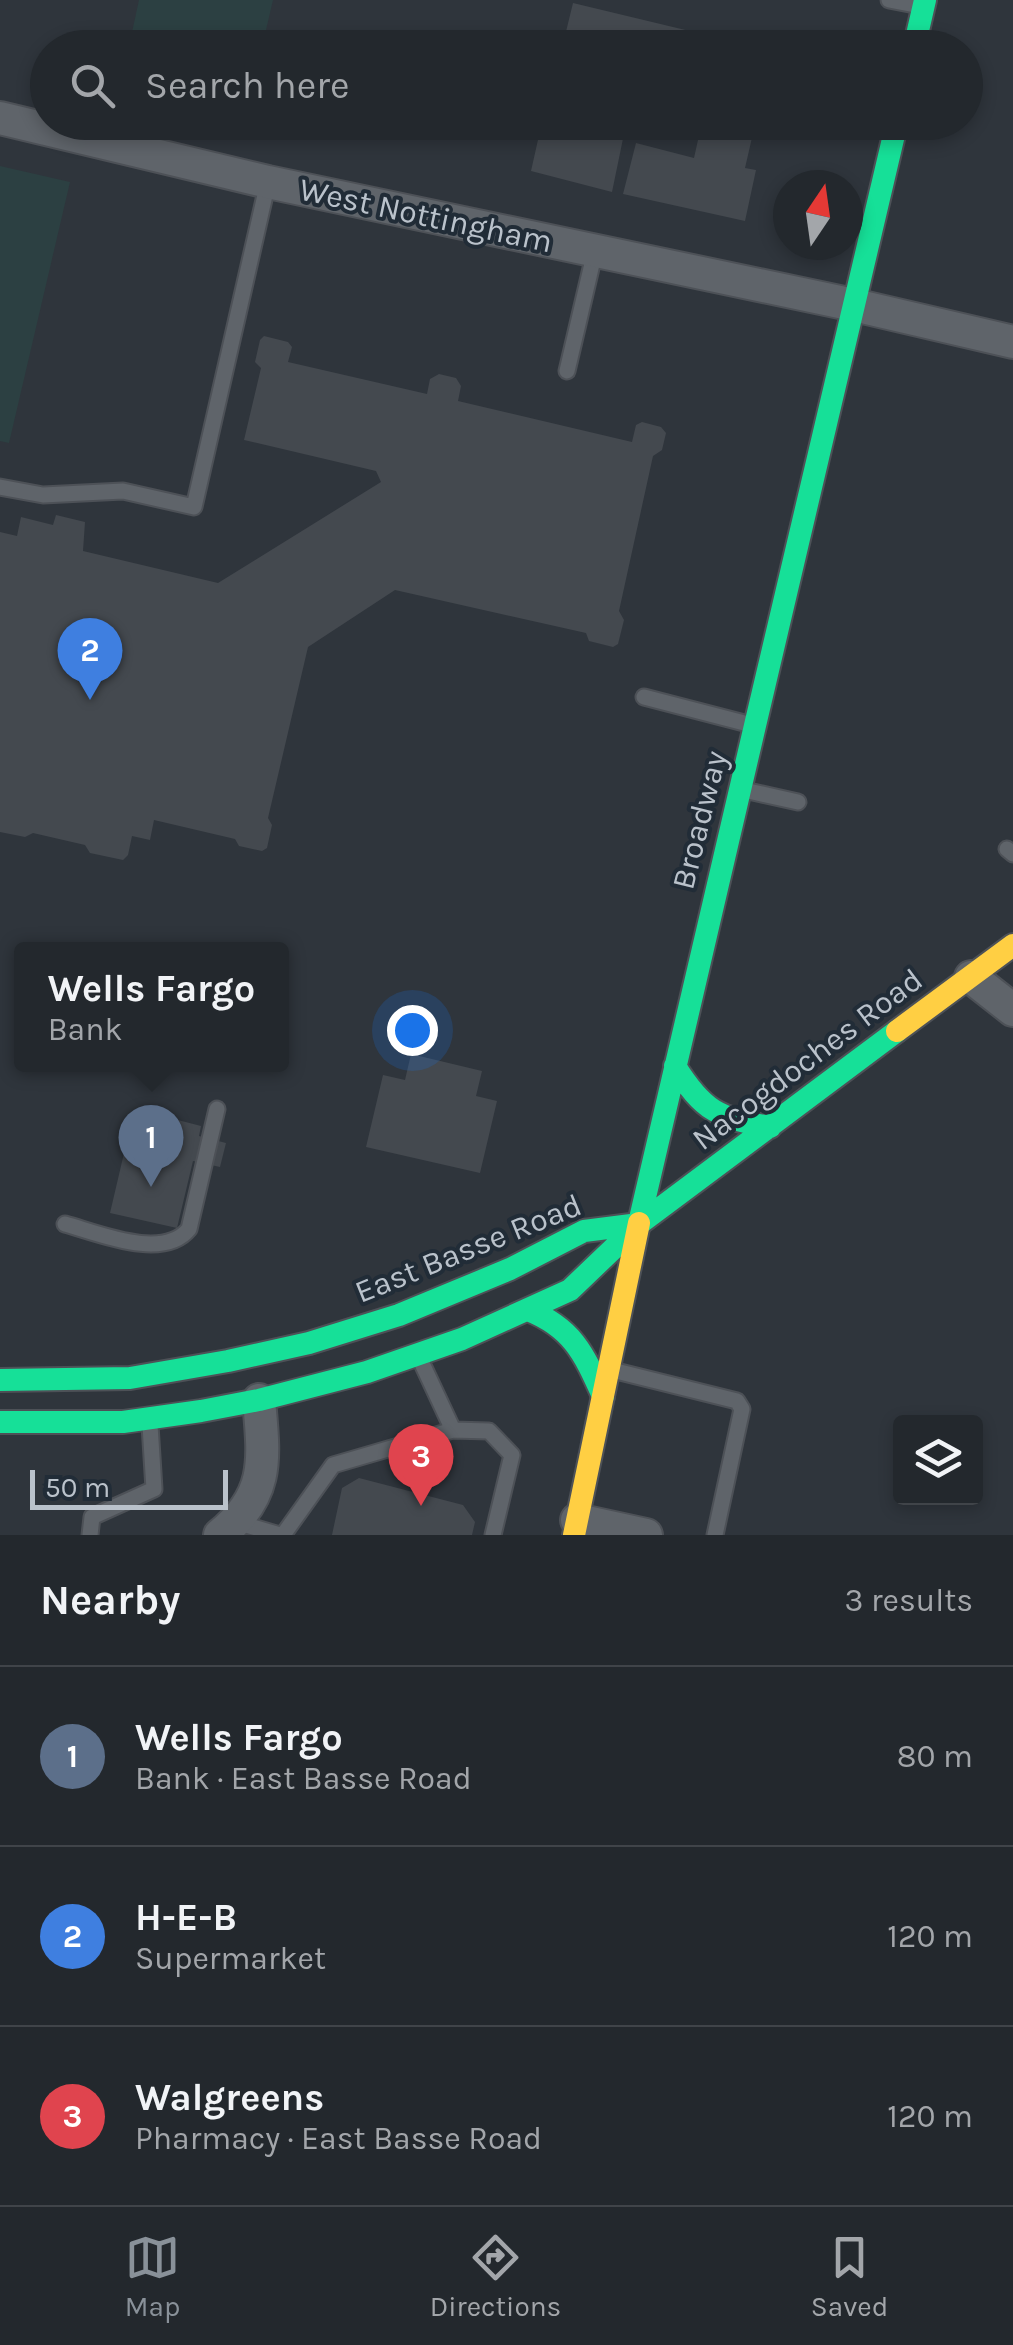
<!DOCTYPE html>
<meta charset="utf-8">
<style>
:root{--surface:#23282d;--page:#2f3439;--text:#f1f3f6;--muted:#a3a6aa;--line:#404449;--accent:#899199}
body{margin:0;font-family:Karla,sans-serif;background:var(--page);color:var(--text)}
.controls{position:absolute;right:30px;bottom:30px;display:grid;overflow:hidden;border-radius:10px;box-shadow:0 5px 15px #0003}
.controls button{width:90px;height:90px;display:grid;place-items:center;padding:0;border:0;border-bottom:2px solid var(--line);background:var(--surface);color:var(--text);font:50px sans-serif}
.compass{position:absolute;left:773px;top:170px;width:90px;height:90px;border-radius:50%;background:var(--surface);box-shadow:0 5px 15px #0003;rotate:13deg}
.scale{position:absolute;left:30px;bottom:25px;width:198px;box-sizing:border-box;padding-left:10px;border:5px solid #bac2cb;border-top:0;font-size:28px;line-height:35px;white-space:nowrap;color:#bac2cb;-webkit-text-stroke:8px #212c37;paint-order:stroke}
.you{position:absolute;left:412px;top:1030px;width:35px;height:35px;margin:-25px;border:8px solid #fff;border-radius:50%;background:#1a73e8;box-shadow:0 0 0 15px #1a73e833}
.badge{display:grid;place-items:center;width:65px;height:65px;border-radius:50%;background:var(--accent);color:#fff;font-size:32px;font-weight:700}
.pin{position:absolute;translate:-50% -82px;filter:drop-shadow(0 2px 5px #0008)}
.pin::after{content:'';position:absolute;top:52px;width:35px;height:30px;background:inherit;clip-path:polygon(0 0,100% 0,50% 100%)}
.popup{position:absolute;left:14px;top:942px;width:275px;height:130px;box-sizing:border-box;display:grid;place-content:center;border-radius:10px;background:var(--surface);filter:drop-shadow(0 2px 8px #0005);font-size:32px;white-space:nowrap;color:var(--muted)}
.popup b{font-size:38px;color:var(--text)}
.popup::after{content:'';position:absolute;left:50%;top:100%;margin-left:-20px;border:20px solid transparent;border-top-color:var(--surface)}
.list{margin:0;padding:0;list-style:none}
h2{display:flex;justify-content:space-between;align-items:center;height:130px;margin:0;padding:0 40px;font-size:42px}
h2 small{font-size:32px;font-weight:400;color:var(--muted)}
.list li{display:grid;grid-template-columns:65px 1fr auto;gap:30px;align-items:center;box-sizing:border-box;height:180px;padding:0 40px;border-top:2px solid var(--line)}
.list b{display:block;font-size:38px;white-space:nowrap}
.list p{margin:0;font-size:32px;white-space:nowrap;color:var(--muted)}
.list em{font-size:32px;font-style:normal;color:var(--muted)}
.icon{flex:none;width:55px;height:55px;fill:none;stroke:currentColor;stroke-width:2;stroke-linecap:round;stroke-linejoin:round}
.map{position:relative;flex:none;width:1013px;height:1535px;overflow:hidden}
.search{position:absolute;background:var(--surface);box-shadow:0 5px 15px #0003;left:30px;right:30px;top:30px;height:110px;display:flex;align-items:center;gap:25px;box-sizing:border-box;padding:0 35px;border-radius:55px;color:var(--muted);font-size:38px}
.sheet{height:670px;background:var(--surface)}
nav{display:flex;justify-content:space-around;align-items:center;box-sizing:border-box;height:140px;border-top:2px solid var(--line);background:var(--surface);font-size:28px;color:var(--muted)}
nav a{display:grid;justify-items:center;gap:5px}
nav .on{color:var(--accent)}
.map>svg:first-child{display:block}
.green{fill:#2c4042}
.building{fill:#44494f}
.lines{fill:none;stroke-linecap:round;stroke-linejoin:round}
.lane-casing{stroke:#4d5157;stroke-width:19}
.street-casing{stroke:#4d5157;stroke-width:36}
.fast-casing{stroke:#4d5157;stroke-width:26}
.slow-casing{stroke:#4d5157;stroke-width:26}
.lane{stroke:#5f646a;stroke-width:15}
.street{stroke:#5f646a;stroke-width:32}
.fast{stroke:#16e098;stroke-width:22}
.slow{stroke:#ffcf43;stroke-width:22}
.labels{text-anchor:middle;stroke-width:8;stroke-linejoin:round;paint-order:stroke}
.street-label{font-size:32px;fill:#bac2cb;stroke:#212c37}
</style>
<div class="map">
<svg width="1013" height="1535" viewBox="0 0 1013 1535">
<rect width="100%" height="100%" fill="#2f353c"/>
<path class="green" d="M139 0H273L262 47H134L129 46Z
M0 166 70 182 9 443 0 441Z"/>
<path class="building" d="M573 3 752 46V48H562Z
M542 122H599L625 129 612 192 531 171Z
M702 122H719L754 129 745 168 756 170 745 221 623 194 636 143 694 158Z
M264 336 288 342 292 347 288 362 427 394 430 379 439 374 456 378 461 386 458 401 632 442 636 425 642 422 661 427 666 433 662 450 653 456 619 611 624 620 618 644 613 647 589 641 586 633 395 590 308 647 268 818 272 825 267 848 262 851 239 846 235 839 154 820 150 840 132 836 128 855 123 860 90 853 85 845 33 833 25 837 0 832V532L17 536 21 517 53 525 56 515 85 522 83 551 218 583 381 482 376 471 244 440 261 368 255 362 260 340Z
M411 1054 482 1071 476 1096 497 1101 480 1173 366 1147 383 1075 405 1080Z
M132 1119 171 1128 174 1119 201 1126 199 1136 226 1143 220 1167 193 1161 177 1228 110 1213Z
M359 1478 463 1505 475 1522 472 1535H332L342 1488Z"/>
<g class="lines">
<g class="lane-casing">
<path id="lane" d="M889 0 920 6
M567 371 595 251
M0 487 43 495 123 491 194 507 268 182
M644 697 752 725
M744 790 798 802
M1007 849 1013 854
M65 1224C98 1233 163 1261 189 1229L217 1109
M419 1357 453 1430 489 1431 512 1455 493 1535
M612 1370 737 1401 742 1409 715 1535
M236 1522 280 1535
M90 1535 92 1517 154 1489 150 1425
M283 1535 333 1465 453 1430"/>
</g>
<g class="street-casing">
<path id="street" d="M0 118 268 182 854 305 1013 342
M971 977 1013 1010
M577 1520 646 1535
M220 1535C270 1495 264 1458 259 1400"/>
</g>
<g class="fast-casing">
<path id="fast" d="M914 48 925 0
M675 1066C703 1111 718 1118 770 1127
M639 1223C722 855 813 490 897 122
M528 1310C573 1328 584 1354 603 1396
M0 1380 130 1378 228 1361 309 1343 399 1315 510 1269 584 1231 639 1224
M0 1422H123L201 1411 259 1400 367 1372 462 1339 570 1290 639 1224 897 1031"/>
</g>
<g class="slow-casing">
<path id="slow" d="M897 1031 1013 945
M574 1535 639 1223"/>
</g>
<use href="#lane" class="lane"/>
<use href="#street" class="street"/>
<use href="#fast" class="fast"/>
<use href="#slow" class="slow"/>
</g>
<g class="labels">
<g class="street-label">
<text transform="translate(426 215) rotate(12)" y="11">West Nottingham</text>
<text transform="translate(699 820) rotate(-76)" y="11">Broadway</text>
<text transform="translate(807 1059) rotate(-37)" y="11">Nacogdoches Road</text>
<text transform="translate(468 1248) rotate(-22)" y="11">East Basse Road</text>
</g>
</g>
</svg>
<div class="controls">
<button><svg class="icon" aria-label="layers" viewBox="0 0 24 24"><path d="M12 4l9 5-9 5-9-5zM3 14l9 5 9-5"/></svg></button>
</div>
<svg class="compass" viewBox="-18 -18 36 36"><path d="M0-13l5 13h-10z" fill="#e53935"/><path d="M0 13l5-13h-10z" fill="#a3a6aa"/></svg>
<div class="scale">50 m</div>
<div class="you"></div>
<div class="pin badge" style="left:151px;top:1187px;background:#5c6f8a">1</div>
<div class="popup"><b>Wells Fargo</b>Bank</div>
<div class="pin badge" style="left:90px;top:700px;background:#3f7fe0">2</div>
<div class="pin badge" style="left:421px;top:1506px;background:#e0444e">3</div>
<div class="search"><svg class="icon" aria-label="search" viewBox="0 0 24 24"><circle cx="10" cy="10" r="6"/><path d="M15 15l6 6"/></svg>Search here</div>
</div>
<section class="sheet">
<h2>Nearby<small>3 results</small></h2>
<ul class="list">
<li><span class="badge" style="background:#5c6f8a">1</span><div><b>Wells Fargo</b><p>Bank · East Basse Road</p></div><em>80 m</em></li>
<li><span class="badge" style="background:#3f7fe0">2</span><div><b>H-E-B</b><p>Supermarket</p></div><em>120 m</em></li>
<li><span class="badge" style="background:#e0444e">3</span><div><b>Walgreens</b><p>Pharmacy · East Basse Road</p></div><em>120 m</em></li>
</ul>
</section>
<nav>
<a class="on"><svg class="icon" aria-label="map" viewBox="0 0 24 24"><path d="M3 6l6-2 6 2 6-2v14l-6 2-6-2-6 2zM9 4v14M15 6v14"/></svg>Map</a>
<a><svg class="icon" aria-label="directions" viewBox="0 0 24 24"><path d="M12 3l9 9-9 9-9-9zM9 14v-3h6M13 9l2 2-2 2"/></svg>Directions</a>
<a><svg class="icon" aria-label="saved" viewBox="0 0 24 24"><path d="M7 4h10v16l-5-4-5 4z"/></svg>Saved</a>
</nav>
